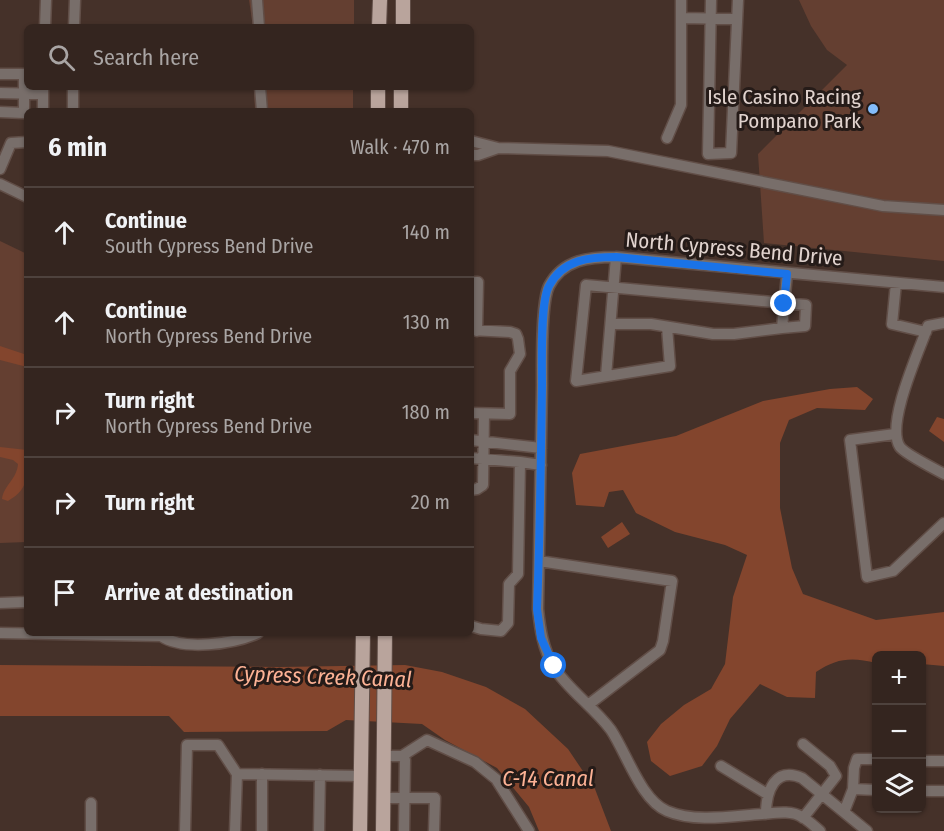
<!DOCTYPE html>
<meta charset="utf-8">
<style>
:root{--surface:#34251f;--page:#3c2d28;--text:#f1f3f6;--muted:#a9a5a4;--line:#4e423d}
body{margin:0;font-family:"Fira Sans Condensed",sans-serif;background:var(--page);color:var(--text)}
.controls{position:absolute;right:18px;bottom:18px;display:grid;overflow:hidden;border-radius:9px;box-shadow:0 2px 4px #0004}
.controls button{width:54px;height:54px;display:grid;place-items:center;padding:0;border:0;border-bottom:2px solid var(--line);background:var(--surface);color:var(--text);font:30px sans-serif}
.stop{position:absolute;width:18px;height:18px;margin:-14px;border:4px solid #1a73e8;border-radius:50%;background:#fff}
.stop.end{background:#1a73e8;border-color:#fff;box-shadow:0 2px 6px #0008}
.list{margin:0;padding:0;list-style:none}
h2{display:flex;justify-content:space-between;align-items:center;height:78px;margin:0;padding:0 24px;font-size:26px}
h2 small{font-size:20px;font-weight:400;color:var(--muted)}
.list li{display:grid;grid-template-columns:39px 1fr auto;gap:18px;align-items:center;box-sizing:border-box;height:90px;padding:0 24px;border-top:2px solid var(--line)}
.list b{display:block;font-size:22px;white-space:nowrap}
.list p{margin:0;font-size:20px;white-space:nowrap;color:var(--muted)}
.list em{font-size:20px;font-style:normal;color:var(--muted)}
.icon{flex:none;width:33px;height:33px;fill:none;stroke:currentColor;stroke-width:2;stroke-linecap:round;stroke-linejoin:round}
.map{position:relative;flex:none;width:944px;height:831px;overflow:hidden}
.search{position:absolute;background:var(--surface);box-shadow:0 2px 4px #0004;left:24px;top:24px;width:450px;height:66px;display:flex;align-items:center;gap:15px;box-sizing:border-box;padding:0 21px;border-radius:9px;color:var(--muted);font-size:22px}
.panel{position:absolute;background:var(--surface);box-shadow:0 2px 4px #0004;left:24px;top:108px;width:450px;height:528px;border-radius:9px}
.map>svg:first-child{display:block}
.green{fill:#643f31}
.water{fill:#83452d}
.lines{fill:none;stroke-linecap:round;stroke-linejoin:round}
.minor-casing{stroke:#614e47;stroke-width:13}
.major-casing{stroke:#614e47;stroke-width:16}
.minor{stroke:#786e6a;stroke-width:10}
.major{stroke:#b9a49c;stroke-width:14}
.route{stroke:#1a73e8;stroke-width:8}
.poi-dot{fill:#83bcfb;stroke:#251b18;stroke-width:2}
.labels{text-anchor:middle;stroke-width:6;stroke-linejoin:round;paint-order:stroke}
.poi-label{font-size:21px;fill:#e1d3ce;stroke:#251b18;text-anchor:end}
.street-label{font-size:21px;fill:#e1d3ce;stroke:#251b18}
.water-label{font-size:22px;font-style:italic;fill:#fdb295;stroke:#251b18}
</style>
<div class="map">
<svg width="944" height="831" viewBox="0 0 944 831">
<rect width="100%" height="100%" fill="#453129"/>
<path class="green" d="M249 0H354V27H253Z
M799 0H944V261L764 243 758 154 847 65 827 50 811 26Z
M254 87H353V111H255Z
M0 241 27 254V542L0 543Z"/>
<path class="water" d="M0 346 27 355V367L0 360Z
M857 387 873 399 865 410 817 408 789 420 780 443V508L792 568 803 594 876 620 944 612V666L922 664V656H876V663C852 657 837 658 816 672L815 698 787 697 760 684 730 719 717 746 702 766 670 776 651 761 647 742 661 724 684 705 711 689 725 664 733 597 747 555 725 545 675 532 636 513 623 490 609 492 604 507 576 505 572 473 580 454 676 436 763 401 830 389Z
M937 417 944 419V442L929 431Z
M0 447 27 450C27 473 31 488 8 501L2 499C4 485 17 479 18 464L13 460 0 457Z
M622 522 630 534 608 548 601 537Z
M0 665 280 667 405 665 442 672 486 687 525 709 568 749 595 789 611 831H539L529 807 497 768 445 740 422 724 346 720 327 731 184 732 169 716H0Z"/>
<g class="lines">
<g class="minor-casing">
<path id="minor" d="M257 0 259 27
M711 0 708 154 731 153 738 0
M681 18 737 19
M45 27 46 0
M74 27 75 0
M0 74H24V113L0 112
M260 87 262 111
M0 93 43 94
M43 111V87
M73 111V87
M667 138 681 105V0
M471 141 498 148 608 151 883 206 944 210
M471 155H478L498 148
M0 169 11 143 27 142
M0 184 27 197
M471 282H478L477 331
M896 283 892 324 926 332
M944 323 928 326C919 351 885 425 900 447 905 454 935 469 944 474
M611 324H651L713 334H734L782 328 787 274
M667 327 670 366 576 381 586 285 806 305 805 326 782 328
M471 330 510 332 516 334 518 339 520 354 510 371V414L471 413
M606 376 616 257
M895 434 850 440 867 577 893 571 944 523
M471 440 541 448
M471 458 520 462 541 465
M471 490 477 489 483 485 484 414
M539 561 672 581 663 641 660 650 588 705
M0 603 27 602
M471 626 481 629 501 631 508 623 509 584 518 574 520 462
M0 633 161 636 166 633
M161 636C183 651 234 644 258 633
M803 744 830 766 836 776 803 818
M383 756H402L427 740 475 762 496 779 529 831
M402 756 405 760 404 831
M922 761H944
M721 766 767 794
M237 774 360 776
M853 789 876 790
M922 791H944
M383 798H435L434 831
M844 812 853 789 854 768 857 759H876
M766 814C766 791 775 766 802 778L867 831
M91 831V803
M185 831 187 745H218L237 774 235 831
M262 831V774
M319 831 320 775
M820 831C814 826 808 820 802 817 791 810 775 813 762 814 732 816 696 823 667 811 641 800 627 754 611 730 594 707 568 690 553 666 543 648 540 629 538 609 539 535 541 460 542 385 542 364 541 302 549 286 563 259 590 257 616 257L944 287"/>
</g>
<g class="major-casing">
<path id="major" d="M379 27 380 0
M403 27V0
M378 111V87
M401 111V87
M360 831 363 633
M383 831 385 633"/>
</g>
<use href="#minor" class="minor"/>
<use href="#major" class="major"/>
</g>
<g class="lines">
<path class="route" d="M554 666 541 638 537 609C540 535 541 460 542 385 542 364 540 302 549 286 563 259 590 257 616 257L787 274 784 304"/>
</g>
<circle class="poi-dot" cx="873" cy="109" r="6"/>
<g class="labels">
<g class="poi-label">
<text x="861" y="104">Isle Casino Racing<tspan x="861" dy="24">Pompano Park</tspan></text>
</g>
<g class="street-label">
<text transform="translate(734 249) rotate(5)" y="7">North Cypress Bend Drive</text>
</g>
<g class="water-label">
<text transform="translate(323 676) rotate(2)" y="8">Cypress Creek Canal</text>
<text x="548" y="786">C-14 Canal</text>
</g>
</g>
</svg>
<div class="controls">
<button>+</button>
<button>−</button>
<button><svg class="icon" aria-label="layers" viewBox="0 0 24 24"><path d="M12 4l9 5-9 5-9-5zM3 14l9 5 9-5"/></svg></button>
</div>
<div class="stop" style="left:554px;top:666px"></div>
<div class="stop end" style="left:784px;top:304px"></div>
<div class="search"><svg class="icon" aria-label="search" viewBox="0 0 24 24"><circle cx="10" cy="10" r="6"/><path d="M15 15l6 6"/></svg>Search here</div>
<section class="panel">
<h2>6 min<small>Walk · 470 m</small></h2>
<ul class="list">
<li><svg class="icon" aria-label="ahead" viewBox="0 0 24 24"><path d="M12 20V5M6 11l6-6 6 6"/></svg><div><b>Continue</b><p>South Cypress Bend Drive</p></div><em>140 m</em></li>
<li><svg class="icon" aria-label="ahead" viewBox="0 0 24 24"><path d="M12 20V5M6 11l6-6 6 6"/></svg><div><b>Continue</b><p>North Cypress Bend Drive</p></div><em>130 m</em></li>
<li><svg class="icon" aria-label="right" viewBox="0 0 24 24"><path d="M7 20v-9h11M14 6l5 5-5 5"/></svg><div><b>Turn right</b><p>North Cypress Bend Drive</p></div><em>180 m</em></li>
<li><svg class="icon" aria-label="right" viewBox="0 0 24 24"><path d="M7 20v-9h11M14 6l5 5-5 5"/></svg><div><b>Turn right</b></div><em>20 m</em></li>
<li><svg class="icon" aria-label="arrive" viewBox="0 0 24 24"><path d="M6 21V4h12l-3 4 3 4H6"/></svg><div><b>Arrive at destination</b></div></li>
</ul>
</section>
</div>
